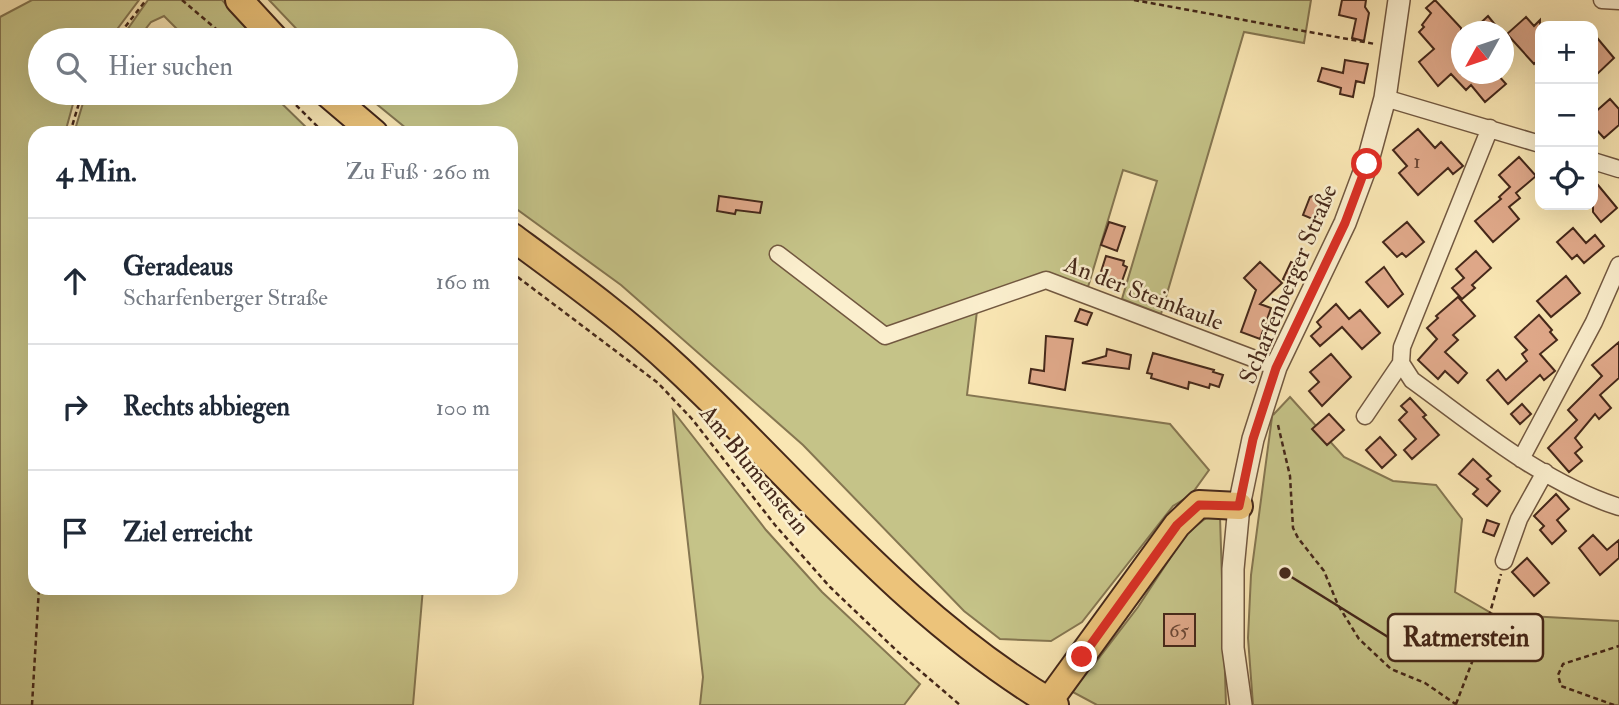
<!DOCTYPE html>
<html lang="de">
<meta charset="utf-8">
<style>
:root{--surface:#fff;--page:#f2f2f3;--text:#1f2937;--muted:#747a83;--line:#e0e1e3}
body{margin:0;font-family:"IM FELL Double Pica",serif;background:var(--page);color:var(--text)}
.controls{position:absolute;right:21px;top:21px;display:grid;overflow:hidden;border-radius:14px;box-shadow:0 7px 28px #0002}
.controls button{width:63px;height:63px;display:grid;place-items:center;padding:0;border:0;border-bottom:2px solid var(--line);background:var(--surface);color:var(--text);font:35px sans-serif}
.compass{position:absolute;left:1451px;top:21px;width:63px;height:63px;border-radius:50%;background:var(--surface);box-shadow:0 7px 28px #0002;rotate:230deg}
.stop{position:absolute;width:21px;height:21px;margin:-16px;border:5px solid #d93025;border-radius:50%;background:#fff}
.stop.end{background:#d93025;border-color:#fff;box-shadow:0 2px 7px #0008}
.list{margin:0;padding:0;list-style:none}
h2{display:flex;justify-content:space-between;align-items:center;height:91px;margin:0;padding:0 28px;font-size:30px}
h2 small{font-size:23px;font-weight:400;color:var(--muted)}
.list li{display:grid;grid-template-columns:46px 1fr auto;gap:21px;align-items:center;box-sizing:border-box;height:126px;padding:0 28px;border-top:2px solid var(--line)}
.list b{display:block;font-size:26px;white-space:nowrap}
.list p{margin:0;font-size:23px;white-space:nowrap;color:var(--muted)}
.list em{font-size:23px;font-style:normal;color:var(--muted)}
.icon{flex:none;width:38px;height:38px;fill:none;stroke:currentColor;stroke-width:2;stroke-linecap:round;stroke-linejoin:round}
.map{position:relative;flex:none;width:1619px;height:705px;overflow:hidden}
.search{position:absolute;background:var(--surface);box-shadow:0 7px 28px #0002;left:28px;top:28px;width:490px;height:77px;display:flex;align-items:center;gap:18px;box-sizing:border-box;padding:0 24px;border-radius:38px;color:var(--muted);font-size:26px}
.panel{position:absolute;background:var(--surface);box-shadow:0 7px 28px #0002;left:28px;top:126px;width:490px;height:469px;border-radius:21px}
.map>svg:first-child{display:block}
.green{fill:#c5c388;stroke:#857651;stroke-width:2}
.building{fill:#e0a98a;stroke:#45281a;stroke-width:2}
.lines{fill:none;stroke-linecap:round;stroke-linejoin:round}
.minor-casing{stroke:#725840;stroke-width:19}
.tertiary-casing{stroke:#725840;stroke-width:24}
.primary-casing{stroke:#45281a;stroke-width:30}
.path{stroke:#45281a;stroke-width:2.5;stroke-dasharray:5 3.5;stroke-linecap:butt}
.minor{stroke:#fbefce;stroke-width:16}
.tertiary{stroke:#fbefce;stroke-width:21}
.primary{stroke:#ecc37a;stroke-width:26}
.route{stroke:#d93025;stroke-width:9}
.labels{text-anchor:middle;stroke-width:5;stroke-linejoin:round;paint-order:stroke}
.number-label{font-size:21px;fill:#6c4836}
.street-label{font-size:24px;fill:#45281a;stroke:#fbefce}
.leader{fill:none;stroke:#45281a;stroke-width:2.5}
.callout-dot{fill:#45281a;stroke:#fbefce;stroke-width:2.5}
.callout{fill:#fbefce;stroke:#45281a;stroke-width:2.5}
.callout-label{font-size:26px;text-anchor:middle;font-weight:bold;fill:#45281a}
</style>
<div class="map">
<svg width="1619" height="705" viewBox="0 0 1619 705">
<rect width="100%" height="100%" fill="#f9e6b3"/>
<filter id="stains"><feTurbulence type="fractalNoise" baseFrequency=".00286" numOctaves="4"/><feColorMatrix values="0 0 0 0 .2 0 0 0 0 .09 0 0 0 0 .02 0 0 0 .5 -.17"/></filter>
<radialGradient id="worn" r=".72"><stop offset=".6" stop-color="#630" stop-opacity="0"/><stop offset="1" stop-color="#630" stop-opacity=".3"/></radialGradient>
<path class="green" d="M32 0H139L109 40H40V93H76L65 133H35V588H423L413 705H0V17Z
M148 0H222L259 40H188L164 16 151 22 137 40H120Z
M269 0H1311L1304 43 1244 32 1161 314 1122 299 1157 181 1123 170 1088 287 1046 273 977 311 967 395 1170 424 1209 470 1191 495 1173 506 1082 622 1051 641 1000 639 964 611 803 445 621 285 511 205V133H412L363 93H506V40H307Z
M86 93H271L312 133H74Z
M1290 397 1344 457 1393 481 1436 485 1462 519 1455 592 1493 614 1619 621V705H1253L1248 638 1251 575 1272 417 1273 412 1274 414Z
M673 411 766 530 822 592 920 684 904 705H700L703 677Z
M1220 517 1226 705H1097L1069 690 1092 667 1138 607 1186 534 1206 518Z"/>
<path class="building" d="M1342 0H1366L1365 7 1369 13 1364 41 1352 38 1356 19 1339 15Z
M1435 0 1461 28V74H1470L1476 80 1483 74H1497L1506 84 1485 102 1471 85 1466 90 1451 74 1438 86 1419 62 1434 49 1419 32 1424 27 1422 25 1431 13 1426 8Z
M1488 16 1501 32H1471Z
M1526 17 1534 26 1540 20V58L1534 64 1507 34Z
M1593 33 1614 58 1593 78Z
M1345 60 1368 64 1364 83 1356 81 1353 97 1340 94 1341 88 1318 81 1322 68 1343 73Z
M1610 99 1619 109V125L1604 138 1593 126V114Z
M1418 129 1435 148 1441 142 1463 166 1453 174 1448 168 1418 195 1399 173 1407 166 1393 150Z
M1519 157 1536 176 1516 193 1520 198 1509 207 1519 219 1493 242 1475 221 1501 199 1499 197 1510 187 1499 175Z
M1593 179 1617 208 1601 222 1593 212Z
M1318 194 1320 198 1330 203 1322 223 1303 215 1310 197Z
M719 196 762 202 760 213 736 210 735 214 717 211Z
M1109 222 1125 227 1117 251 1101 245Z
M1407 222 1424 242 1406 257 1402 253 1397 257 1383 242Z
M1573 228 1586 243 1595 235 1604 246 1584 263 1577 255 1572 259 1557 242Z
M1476 251 1491 268 1472 285 1475 288 1462 299 1452 288 1464 278 1456 269Z
M1106 256 1124 261 1123 265 1127 267 1121 284 1099 278Z
M1260 262 1282 283 1260 304 1271 308 1260 339 1241 332 1256 290 1244 278Z
M1291 262 1303 267 1294 285 1283 279Z
M1384 267 1403 294 1388 307 1366 282Z
M1566 276 1580 293 1551 317 1537 301Z
M1458 297 1475 316 1453 335 1458 340 1445 352 1467 373 1458 383 1445 371 1438 379 1418 360 1437 339 1427 328 1438 318 1436 316Z
M1336 304 1349 319 1360 310 1380 333 1362 349 1342 327 1320 346 1311 336 1321 327 1317 322Z
M1080 309 1092 313 1087 325 1075 321Z
M1539 315 1552 330 1550 332 1557 340 1540 354 1555 371 1544 380 1540 375 1508 404 1487 380 1498 370 1506 380 1527 361 1522 354 1527 350 1515 337Z
M1046 336 1073 339 1065 390 1029 383 1031 369 1044 371Z
M1619 342V378L1600 395 1611 408 1599 419 1595 414 1575 438 1582 447 1575 453 1582 461 1569 472 1548 448 1577 420 1568 410 1602 376 1592 365Z
M1107 349 1131 355 1129 369 1082 363 1106 356Z
M1153 353 1214 370 1213 372 1223 375 1219 387 1210 384 1209 388 1189 382 1188 389 1151 378 1152 374 1147 373Z
M1331 354 1351 377 1322 406 1309 391 1319 382 1310 372Z
M1410 398 1426 415 1423 417 1439 435 1412 459 1404 450 1416 439 1399 420 1407 412 1401 406Z
M1522 404 1531 414 1520 424 1511 414Z
M1329 414 1344 430 1327 445 1312 429Z
M1380 437 1396 455 1382 468 1366 450Z
M1473 459 1491 476 1487 479 1500 491 1487 506 1473 494 1478 489 1459 474Z
M1556 494 1569 509 1557 520 1566 531 1552 544 1540 530 1544 526 1534 516Z
M1487 520 1499 524 1494 536 1483 532Z
M1593 535 1607 550 1619 540V558L1600 575 1579 548Z
M1527 558 1549 583 1534 596 1512 572Z
M1164 614H1195V646H1164Z"/>
<g class="lines">
<g class="minor-casing">
<path id="minor" d="M1602 0 1619 1
M1385 98 1540 144
M1490 128 1402 347 1401 363 1412 380C1477 427 1541 482 1619 507
M1593 161 1619 169
M778 254 885 336 1046 280 1276 367
M1365 416 1401 363
M1521 459 1594 322 1619 265
M1504 561 1519 519 1545 472"/>
</g>
<g class="tertiary-casing">
<path id="tertiary" d="M1241 705 1233 648V569L1239 506 1253 439 1276 367 1345 223 1367 164 1385 98 1399 0"/>
</g>
<g class="primary-casing">
<path id="primary" d="M239 0 276 40
M327 93 374 133
M511 236C568 278 625 319 677 368 800 483 907 618 1055 705
M1049 701 1177 525 1199 504 1239 506"/>
</g>
<path class="path" d="M182 0 229 40
M1134 0 1375 44
M115 40 146 0
M284 93 324 133
M70 133 82 93
M511 272 658 383 692 419 775 525 830 587 897 651 960 705
M1278 425 1290 476 1293 528 1298 538 1324 571 1338 605 1359 639 1391 669 1425 683 1457 705
M1456 704 1487 623 1501 574
M32 705 39 588
M1614 705 1561 686 1558 675 1563 664 1619 646"/>
<use href="#minor" class="minor"/>
<use href="#tertiary" class="tertiary"/>
<use href="#primary" class="primary"/>
</g>
<g class="lines">
<path class="route" d="M1082 657 1177 525 1199 505 1239 506 1253 439 1276 368 1345 223 1367 164"/>
</g>
<g class="labels">
<g class="number-label">
<text x="1417" y="168">1</text>
<text x="1179" y="637">65</text>
</g>
<g class="street-label">
<text transform="translate(1288 284) rotate(-67)" y="8">Scharfenberger Straße</text>
<text transform="translate(1144 293) rotate(21)" y="8">An der Steinkaule</text>
<text transform="translate(755 470) rotate(51)" y="8">Am Blumenstein</text>
</g>
</g>
<path class="leader" d="M1285 573L1388 637"/>
<circle class="callout-dot" cx="1285" cy="573" r="7"/>
<rect class="callout" x="1388" y="614" width="155" height="47" rx="7"/>
<g class="callout-label">
<text x="1466" y="646">Ratmerstein</text>
</g>
<rect width="100%" height="100%" filter="url(#stains)"/>
<rect width="100%" height="100%" fill="url(#worn)"/>
</svg>
<div class="controls">
<button>+</button>
<button>−</button>
<button><svg class="icon" aria-label="locate" viewBox="0 0 24 24"><circle cx="12" cy="12" r="6"/><path d="M12 2v4M12 18v4M2 12h4M18 12h4"/></svg></button>
</div>
<svg class="compass" viewBox="-18 -18 36 36"><path d="M0-13l5 13h-10z" fill="#e53935"/><path d="M0 13l5-13h-10z" fill="#747a83"/></svg>
<div class="stop" style="left:1367px;top:164px"></div>
<div class="stop end" style="left:1082px;top:657px"></div>
<div class="search"><svg class="icon" aria-label="search" viewBox="0 0 24 24"><circle cx="10" cy="10" r="6"/><path d="M15 15l6 6"/></svg>Hier suchen</div>
<section class="panel">
<h2>4 Min.<small>Zu Fuß · 260 m</small></h2>
<ul class="list">
<li><svg class="icon" aria-label="ahead" viewBox="0 0 24 24"><path d="M12 20V5M6 11l6-6 6 6"/></svg><div><b>Geradeaus</b><p>Scharfenberger Straße</p></div><em>160 m</em></li>
<li><svg class="icon" aria-label="right" viewBox="0 0 24 24"><path d="M7 20v-9h11M14 6l5 5-5 5"/></svg><div><b>Rechts abbiegen</b></div><em>100 m</em></li>
<li><svg class="icon" aria-label="arrive" viewBox="0 0 24 24"><path d="M6 21V4h12l-3 4 3 4H6"/></svg><div><b>Ziel erreicht</b></div></li>
</ul>
</section>
</div>
